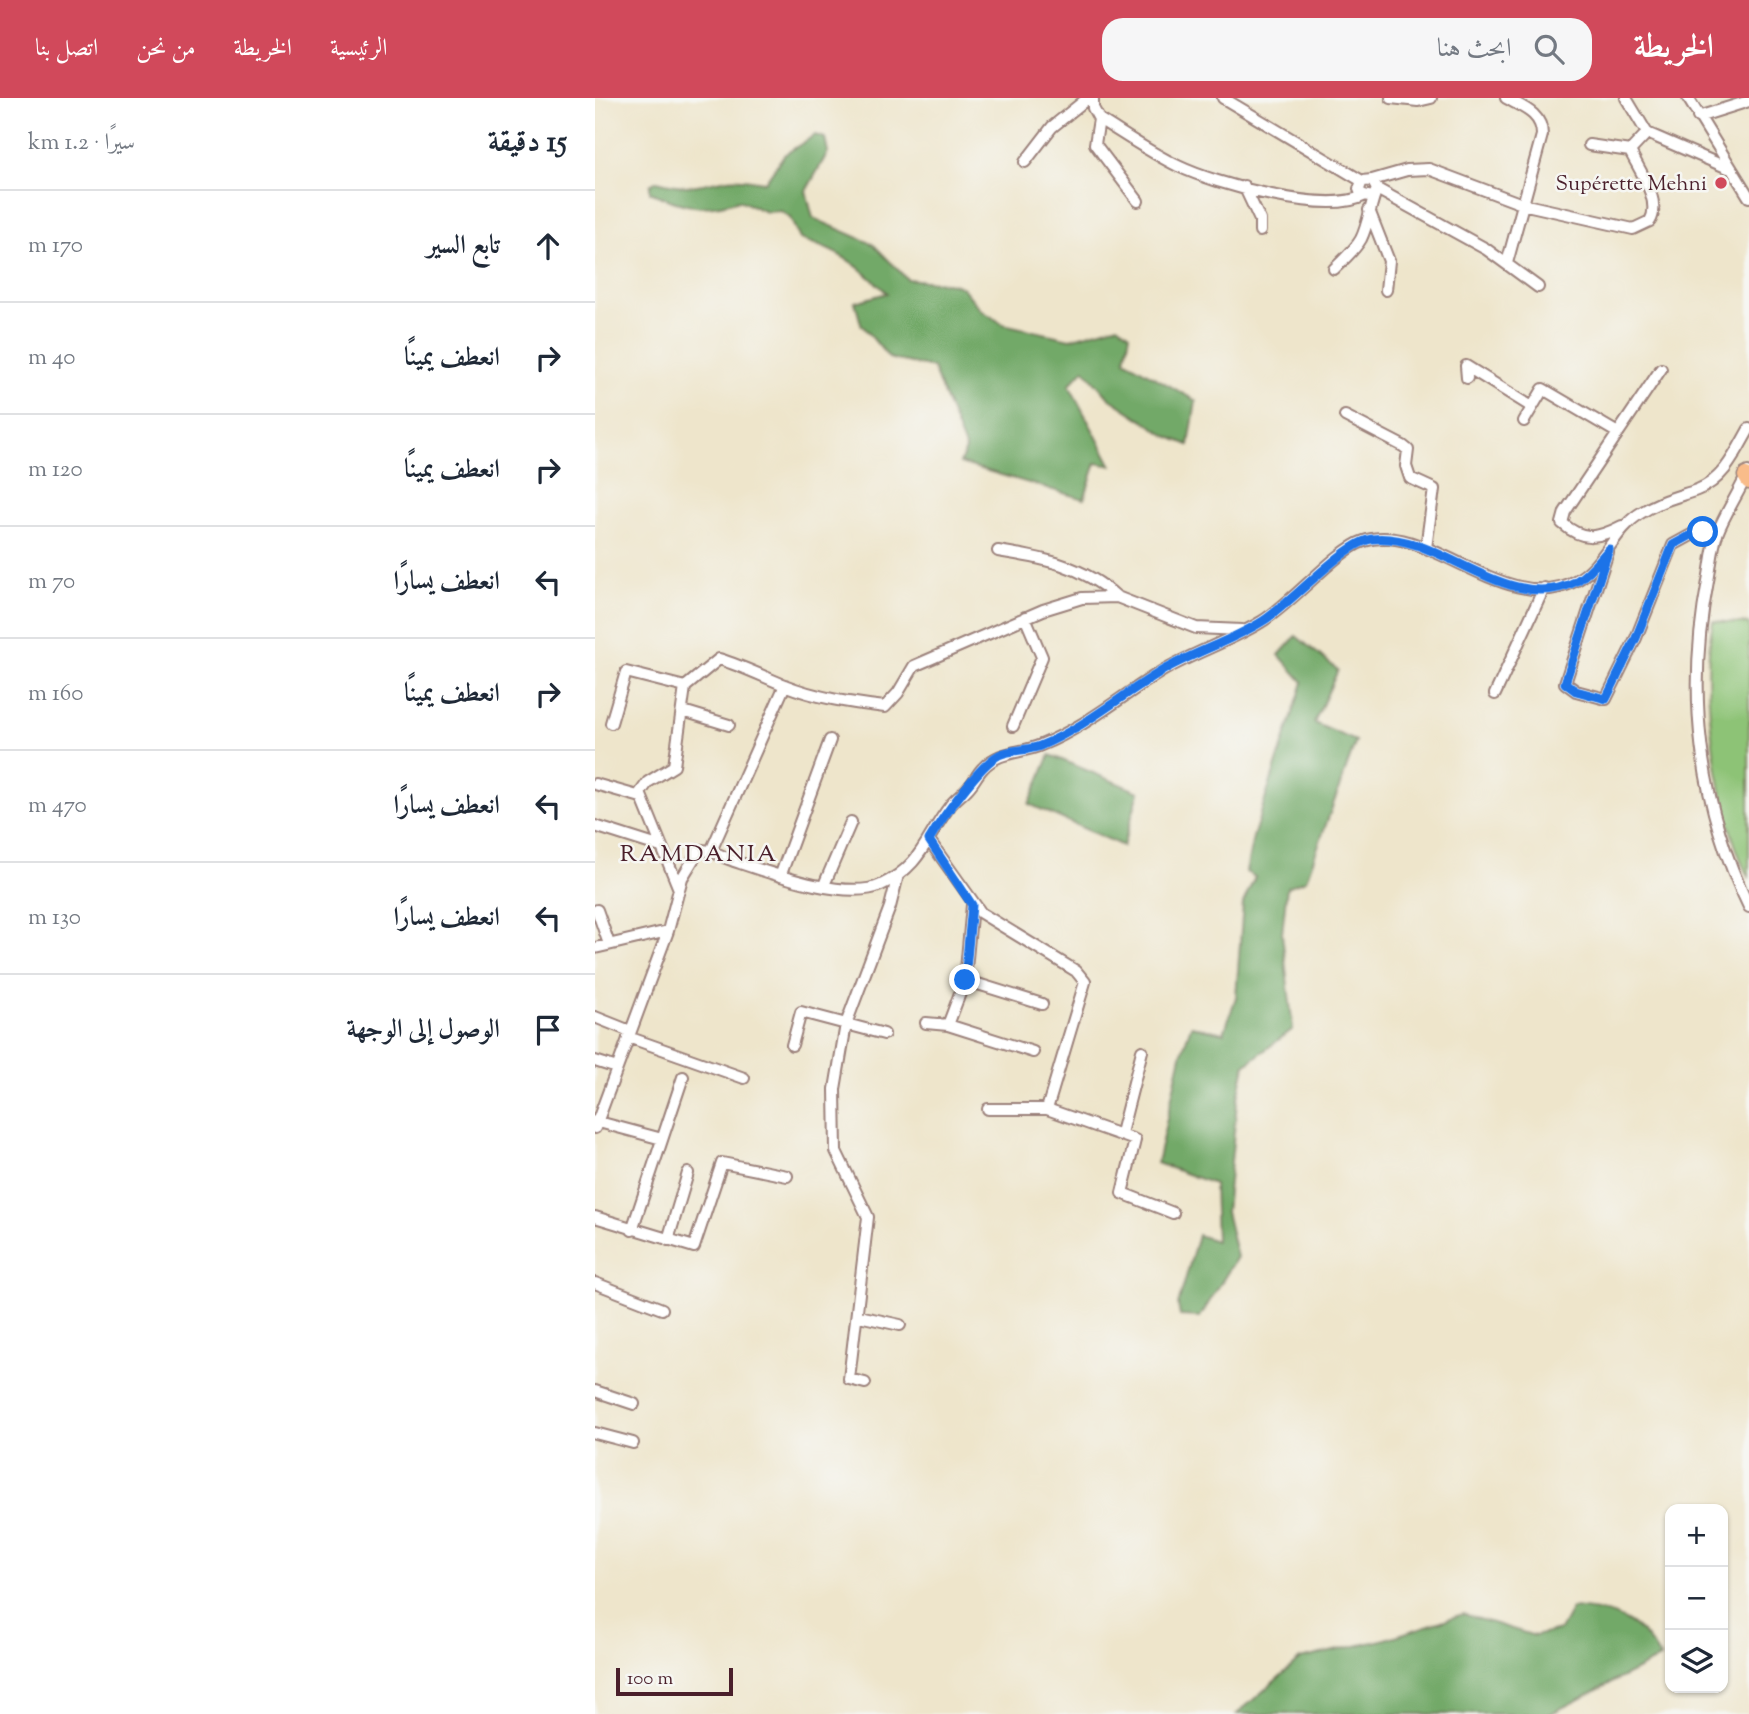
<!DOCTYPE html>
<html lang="ar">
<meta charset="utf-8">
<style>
:root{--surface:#fff;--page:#f6f6f7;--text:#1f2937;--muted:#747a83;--line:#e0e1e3;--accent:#d1495b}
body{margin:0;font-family:"Sorts Mill Goudy",Amiri,serif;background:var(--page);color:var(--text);direction:rtl}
.controls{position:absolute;right:21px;bottom:21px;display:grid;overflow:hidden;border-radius:14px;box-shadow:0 2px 5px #0004}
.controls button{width:63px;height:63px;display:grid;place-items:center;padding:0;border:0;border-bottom:2px solid var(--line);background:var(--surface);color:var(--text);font:35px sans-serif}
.scale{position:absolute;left:21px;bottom:18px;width:117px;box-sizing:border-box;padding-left:7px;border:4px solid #4a1f2b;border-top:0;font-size:19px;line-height:24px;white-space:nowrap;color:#4a1f2b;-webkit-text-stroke:5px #f6f6f2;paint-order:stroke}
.stop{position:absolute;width:21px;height:21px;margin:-16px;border:5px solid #1a73e8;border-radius:50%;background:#fff}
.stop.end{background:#1a73e8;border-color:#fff;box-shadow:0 2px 7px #0008}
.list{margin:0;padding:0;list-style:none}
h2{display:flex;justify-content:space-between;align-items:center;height:91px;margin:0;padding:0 28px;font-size:30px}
h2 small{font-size:23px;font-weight:400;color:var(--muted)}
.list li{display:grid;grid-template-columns:46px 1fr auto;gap:21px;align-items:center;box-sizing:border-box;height:112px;padding:0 28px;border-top:2px solid var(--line)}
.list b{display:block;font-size:26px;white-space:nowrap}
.list em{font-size:23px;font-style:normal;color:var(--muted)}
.icon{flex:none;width:38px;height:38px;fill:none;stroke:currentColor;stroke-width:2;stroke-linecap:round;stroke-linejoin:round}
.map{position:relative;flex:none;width:1154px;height:1616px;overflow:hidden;direction:ltr}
header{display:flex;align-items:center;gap:42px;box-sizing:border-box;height:98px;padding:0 35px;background:var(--accent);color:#fff}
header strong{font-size:33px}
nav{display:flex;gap:38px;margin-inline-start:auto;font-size:24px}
.search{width:490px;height:63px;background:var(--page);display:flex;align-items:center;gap:18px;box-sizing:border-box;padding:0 24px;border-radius:21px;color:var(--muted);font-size:26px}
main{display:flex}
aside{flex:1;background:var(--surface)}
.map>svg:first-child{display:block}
.green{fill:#8dc376;stroke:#6c7150;stroke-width:2}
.forest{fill:#72a967;stroke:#5e6449;stroke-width:2}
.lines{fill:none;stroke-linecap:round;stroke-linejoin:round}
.minor-casing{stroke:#9c827b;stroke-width:14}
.highway-casing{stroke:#9c827b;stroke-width:19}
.minor{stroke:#fff;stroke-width:10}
.highway{stroke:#f9bc8a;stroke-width:16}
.route{stroke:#1a73e8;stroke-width:9}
.poi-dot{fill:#d1495b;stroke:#f6f6f2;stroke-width:2.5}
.labels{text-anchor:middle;stroke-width:5;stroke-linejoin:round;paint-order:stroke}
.poi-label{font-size:21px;fill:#4a1f2b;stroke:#f6f6f2;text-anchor:end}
.quarter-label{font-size:24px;letter-spacing:2px;fill:#4a1f2b;stroke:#f6f6f2}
</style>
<header>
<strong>الخريطة</strong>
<div class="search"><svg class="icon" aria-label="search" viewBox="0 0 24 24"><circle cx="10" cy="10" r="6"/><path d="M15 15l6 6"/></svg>ابحث هنا</div>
<nav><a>الرئيسية</a><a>الخريطة</a><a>من نحن</a><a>اتصل بنا</a></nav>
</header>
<main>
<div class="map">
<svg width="1154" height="1616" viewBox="0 0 1154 1616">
<rect width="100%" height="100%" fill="#f6f6f2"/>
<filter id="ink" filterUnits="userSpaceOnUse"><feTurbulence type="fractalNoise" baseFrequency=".0143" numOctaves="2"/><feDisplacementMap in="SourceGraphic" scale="14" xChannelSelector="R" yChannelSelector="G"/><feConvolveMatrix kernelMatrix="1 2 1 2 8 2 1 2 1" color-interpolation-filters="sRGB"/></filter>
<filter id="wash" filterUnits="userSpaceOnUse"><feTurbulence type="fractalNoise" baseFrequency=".00686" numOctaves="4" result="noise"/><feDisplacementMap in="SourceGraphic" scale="28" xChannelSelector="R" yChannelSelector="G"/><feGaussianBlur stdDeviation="1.57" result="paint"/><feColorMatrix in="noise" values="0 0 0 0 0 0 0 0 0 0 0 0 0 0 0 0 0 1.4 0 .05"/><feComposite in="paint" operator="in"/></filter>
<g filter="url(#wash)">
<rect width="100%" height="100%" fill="#eee5cb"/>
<path class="green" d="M1118 523 1154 526V781C1123 717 1104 593 1118 523Z"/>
<path class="forest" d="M220 37 230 40 233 54 211 93 218 120 278 146 312 181 359 186 368 190 386 212 408 226 475 241 523 227 535 236 530 262 601 303 594 347 572 338 514 300 489 271 474 287 517 368 501 365 489 401 365 365 371 352 338 270 294 260 266 226 260 204 292 195C261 165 246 154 205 141L195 120 186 113 171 114 144 102C109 114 88 109 55 94V87L62 83C96 92 100 87 132 81 144 79 159 83 170 84L189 57Z
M701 538 743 572 719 625 761 643 711 782 692 789 687 836 698 931 650 967 642 1004 631 1114 642 1159 605 1219 585 1218 583 1207 603 1137 621 1143 619 1086 562 1065 586 957 596 928 629 935 641 899 648 805 660 779 651 774 658 739 708 584 684 557Z
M455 657 544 694 528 748 434 706Z
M977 1510C1019 1513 1044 1521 1065 1560L955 1616H642L705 1561 791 1541 868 1516 940 1538 965 1532Z"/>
</g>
<g filter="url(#ink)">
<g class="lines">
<g class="minor-casing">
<path id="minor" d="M498 0V10L504 21C530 37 556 55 583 68 620 86 732 117 768 98
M628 0 767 83
M796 0 823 3 836 0
M911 0C927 9 947 15 947 37L912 165
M1031 0 1052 35 1133 70
M1093 0 1154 99
M1103 19 1154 3
M504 21 500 46 543 103
M994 47 1035 53
M430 64 457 29 493 0
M777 82 812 72 834 71 927 106 1038 131 1055 123C1067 103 1044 72 1035 53L1052 35
M649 88 665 122V133
M782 91 891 151 943 189
M774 112 794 163 791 192
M739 171C748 162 760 152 766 141 774 125 775 106 782 91L777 82 767 83 764 91 766 96 777 99
M872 280 871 268 937 309
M750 318 808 348 813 352 811 368 815 380 839 391 831 450
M929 323 948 291 1023 335
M1153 374C1144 395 1130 415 1122 436 1117 451 1116 468 1113 483 1091 594 1104 707 1154 809
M1027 428C1004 440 988 444 967 425L970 414 1066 271
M403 453C447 460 488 467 522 499
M1013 454 970 585 981 593 1011 601 1041 540 1078 447 1100 435 1122 437
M900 596 949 490
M88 613 134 627
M16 625 31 574 90 589
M418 628 447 559 430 519
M0 686 46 699
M0 728 66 749
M334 742 386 815 481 873 490 884 452 1011 540 1042 527 1095 578 1115
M116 753 190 587
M186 776 235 642
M229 787 256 724
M84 791 45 695 53 684 79 668 90 589 124 561C147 568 167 578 189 587 222 600 256 605 290 609L303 595 319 568 448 512 487 500 522 499 601 530 647 532
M377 807 370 882 353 927 438 954
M2 812 14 846
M0 850 73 833
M370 882 447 906
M0 919 35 933
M331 925 353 927
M33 939 149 980
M197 947 206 914 289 936
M0 963 22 970
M393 1011H452
M0 1023 67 1041
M0 1030 73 833 87 780 104 752C117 751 127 759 139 763 175 775 252 803 286 787 327 768 331 739 355 708 360 701 368 696 373 690 379 684 382 676 388 670 405 652 425 656 446 647 489 630 529 596 569 572 600 554 635 543 666 524 697 506 741 452 769 443 832 422 911 520 980 483 1009 468 1018 433 1044 416 1063 403 1082 399 1102 392 1129 382 1141 354 1154 331
M526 1035 547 953
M0 1119 99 1149 127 1065 192 1078
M37 1132 88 979
M73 1142 93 1075
M0 1185 67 1211
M264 1218 305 1227
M270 1285 254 1281 273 1119 241 1053 240 991 251 926 295 809 303 777
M0 1293 39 1306
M0 1335 38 1345"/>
</g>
<g class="highway-casing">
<path id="highway" d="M1151 378 1154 383"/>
</g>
<use href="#minor" class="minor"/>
<use href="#highway" class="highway"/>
</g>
</g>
<g class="lines" filter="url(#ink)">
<path class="route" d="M370 882 377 807 334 742C345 723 385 666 404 657 416 651 433 653 445 648 491 629 530 594 572 570 603 553 638 542 668 523 697 505 749 445 777 441 843 433 913 518 980 484 994 476 1004 462 1014 451L970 585 981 593 1011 601 1041 540 1078 447 1100 435 1108 434"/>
</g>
<circle class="poi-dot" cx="1126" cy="85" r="7"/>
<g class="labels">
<g class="poi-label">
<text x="1112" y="92">Supérette Mehni</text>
</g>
<g class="quarter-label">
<text x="104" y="763">RAMDANIA</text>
</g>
</g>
</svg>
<div class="controls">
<button>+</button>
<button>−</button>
<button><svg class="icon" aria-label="layers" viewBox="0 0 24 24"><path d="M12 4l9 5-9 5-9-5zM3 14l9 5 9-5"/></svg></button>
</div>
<div class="scale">100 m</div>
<div class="stop" style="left:1108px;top:434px"></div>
<div class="stop end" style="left:370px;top:882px"></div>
</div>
<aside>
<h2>15 دقيقة<small>سيرًا · 1.2 km</small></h2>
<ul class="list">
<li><svg class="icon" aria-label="ahead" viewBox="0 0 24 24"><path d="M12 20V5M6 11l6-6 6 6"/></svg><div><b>تابع السير</b></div><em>170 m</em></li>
<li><svg class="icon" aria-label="right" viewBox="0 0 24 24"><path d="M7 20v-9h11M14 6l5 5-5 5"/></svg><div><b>انعطف يمينًا</b></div><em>40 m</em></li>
<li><svg class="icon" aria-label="right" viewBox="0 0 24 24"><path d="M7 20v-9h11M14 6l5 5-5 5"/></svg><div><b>انعطف يمينًا</b></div><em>120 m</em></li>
<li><svg class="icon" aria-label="left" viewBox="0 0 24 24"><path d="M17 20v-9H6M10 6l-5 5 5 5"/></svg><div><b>انعطف يسارًا</b></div><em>70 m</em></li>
<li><svg class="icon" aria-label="right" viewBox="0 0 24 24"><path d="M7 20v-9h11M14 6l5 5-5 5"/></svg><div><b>انعطف يمينًا</b></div><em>160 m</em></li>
<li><svg class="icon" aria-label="left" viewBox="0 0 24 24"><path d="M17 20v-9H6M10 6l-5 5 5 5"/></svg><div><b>انعطف يسارًا</b></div><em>470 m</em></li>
<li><svg class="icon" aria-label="left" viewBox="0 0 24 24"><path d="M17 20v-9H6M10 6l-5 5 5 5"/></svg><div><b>انعطف يسارًا</b></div><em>130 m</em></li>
<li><svg class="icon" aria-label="arrive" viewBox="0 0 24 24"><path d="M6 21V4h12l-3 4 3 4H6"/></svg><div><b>الوصول إلى الوجهة</b></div></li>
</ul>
</aside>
</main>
